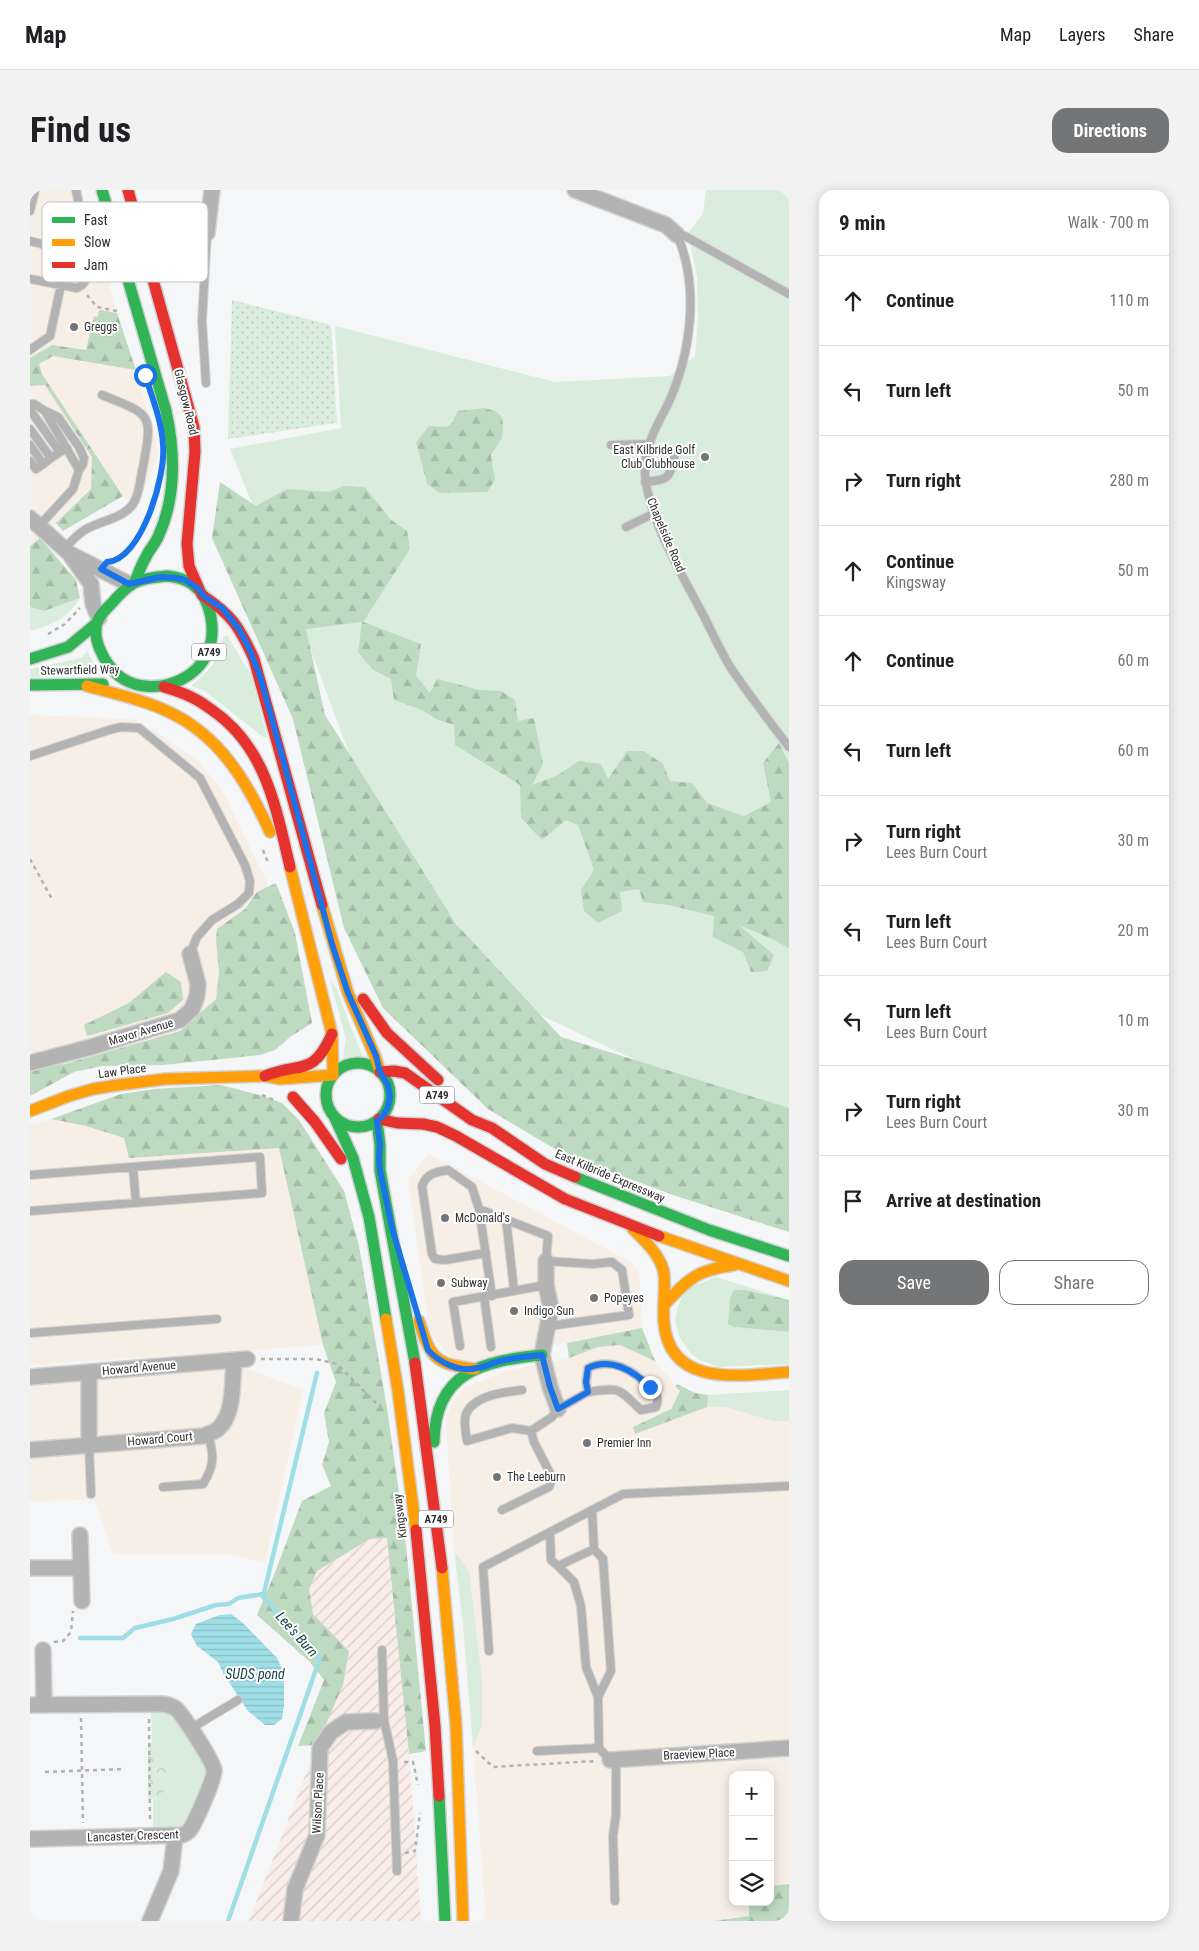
<!DOCTYPE html>
<meta charset="utf-8">
<style>
:root{--surface:#fff;--page:#f2f2f2;--text:#202124;--muted:#757577;--line:#e0e0e0;--accent:#747577}
body{margin:0;font-family:"Roboto Condensed",sans-serif;background:var(--page);color:var(--text)}
.controls{position:absolute;right:15px;bottom:15px;display:grid;overflow:hidden;border-radius:10px;box-shadow:0 2px 12px #0003}
.controls button{width:45px;height:45px;display:grid;place-items:center;padding:0;border:0;border-bottom:1px solid var(--line);background:var(--surface);color:var(--text);font:25px sans-serif}
.stop{position:absolute;width:15px;height:15px;margin:-11px;border:4px solid #1a73e8;border-radius:50%;background:#fff}
.stop.end{background:#1a73e8;border-color:#fff;box-shadow:0 1px 5px #0008}
.list{margin:0;padding:0;list-style:none}
h2{display:flex;justify-content:space-between;align-items:center;height:65px;margin:0;padding:0 20px;font-size:21px}
h2 small{font-size:16px;font-weight:400;color:var(--muted)}
.list li{display:grid;grid-template-columns:32px 1fr auto;gap:15px;align-items:center;box-sizing:border-box;height:90px;padding:0 20px;border-top:1px solid var(--line)}
.list b{display:block;font-size:19px;white-space:nowrap}
.list p{margin:0;font-size:16px;white-space:nowrap;color:var(--muted)}
.list em{font-size:16px;font-style:normal;color:var(--muted)}
.actions{display:flex;gap:10px;padding:15px 20px}
.actions a{flex:1;padding:11px 0;border:1px solid var(--accent);border-radius:15px;text-align:center;font-size:18px;color:var(--accent)}
.actions .main{background:var(--accent);color:#fff}
.icon{flex:none;width:28px;height:28px;fill:none;stroke:currentColor;stroke-width:2;stroke-linecap:round;stroke-linejoin:round}
.map{position:relative;flex:none;width:759px;height:1731px;overflow:hidden;border-radius:15px}
header{display:flex;align-items:center;gap:30px;box-sizing:border-box;height:70px;padding:0 25px;background:var(--surface);border-bottom:1px solid var(--line)}
header strong{font-size:24px}
nav{display:flex;gap:28px;margin-inline-start:auto;font-size:18px}
.intro{display:flex;align-items:center;justify-content:space-between;box-sizing:border-box;height:120px;padding:0 30px}
h1{margin:0;font-size:35px}
.button{padding:12px 22px;border-radius:15px;background:var(--accent);color:#fff;font-size:18px;font-weight:700}
main{display:flex;gap:30px;padding:0 30px}
aside{flex:1;background:var(--surface);border-radius:15px;box-shadow:0 2px 12px #0003}
.map>svg:first-child{display:block}
.commercial{fill:#f7eee6}
.industrial{fill:url(#industrial-furrows)}
.grass{fill:#daeddc}
.forest{fill:url(#forest-firs)}
.park{fill:url(#park-crowns)}
.garden{fill:url(#garden-dots)}
.water{fill:url(#water-rules)}
.lines{fill:none;stroke-linecap:round;stroke-linejoin:round}
.stream{stroke:#a0dee6;stroke-width:4.5}
.lane-casing{stroke:#d1d2d3;stroke-width:10}
.street-casing{stroke:#d1d2d3;stroke-width:18}
.fast-casing{stroke:#d1d2d3;stroke-width:14}
.slow-casing{stroke:#d1d2d3;stroke-width:14}
.jam-casing{stroke:#d1d2d3;stroke-width:14}
.path{stroke:#b2b1b2;stroke-width:2.5;stroke-dasharray:4 4;stroke-linecap:butt}
.lane{stroke:#b3b3b3;stroke-width:8}
.street{stroke:#b3b3b3;stroke-width:15}
.fast{stroke:#30b455;stroke-width:11}
.slow{stroke:#ff9f0a;stroke-width:11}
.jam{stroke:#e5322d;stroke-width:11}
.route{stroke:#1a73e8;stroke-width:6}
.poi-dot{fill:#747577;stroke:#fff;stroke-width:2}
.labels{text-anchor:middle;stroke-width:4;stroke-linejoin:round;paint-order:stroke}
.shield{fill:#fff;stroke:#6d6d6f;stroke-width:1}
.shield-label{font-size:11px;font-weight:bold;fill:#2f2f31}
.poi-label{font-size:12px;fill:#2f2f31;stroke:#fff;text-anchor:start}
.street-label{font-size:12px;fill:#2f2f31;stroke:#fff}
.water-label{font-size:14px;font-style:italic;fill:#184146;stroke:#fff}
.key{fill:#fff;stroke:#c1c1c1;stroke-width:1}
.key-label{font-size:14px;fill:#2f2f31}
</style>
<header>
<strong>Map</strong>
<nav><a>Map</a><a>Layers</a><a>Share</a></nav>
</header>
<div class="intro"><h1>Find us</h1><a class="button">Directions</a></div>
<main>
<div class="map">
<svg width="759" height="1731" viewBox="0 0 759 1731">
<defs>
<pattern id="industrial-furrows" width="10" height="10" patternUnits="userSpaceOnUse" patternTransform="scale(1.25)"><rect width="10" height="10" fill="#faede8"/><path d="M-1 1l2-2M0 10L10 0M9 11l2-2" fill="none" stroke="#d7ccc7"/></pattern>
<pattern id="forest-firs" width="22" height="20" patternUnits="userSpaceOnUse" patternTransform="scale(1.25)"><rect width="22" height="20" fill="#bedac0"/><path d="M5 1l3.5 6h-7zM16 11l3.5 6h-7z" fill="#a4bba5"/></pattern>
<pattern id="park-crowns" width="20" height="18" patternUnits="userSpaceOnUse" patternTransform="scale(1.25)"><rect width="20" height="18" fill="#daeddc"/><path d="M2 6a3 3 0 1 1 6 0M12 15a3 3 0 1 1 6 0" fill="none" stroke="#bbccbd"/></pattern>
<pattern id="garden-dots" width="8" height="8" patternUnits="userSpaceOnUse" patternTransform="scale(1.25)"><rect width="8" height="8" fill="#daeddc"/><path d="M2 2h.1M6 6h.1" fill="none" stroke="#bbccbd" stroke-width="1.8" stroke-linecap="round"/></pattern>
<pattern id="water-rules" width="6" height="5" patternUnits="userSpaceOnUse" patternTransform="scale(1.25)"><rect width="6" height="5" fill="#a0dee6"/><path d="M0 2.5h6" fill="none" stroke="#8abfc6"/></pattern>
</defs>
<rect width="100%" height="100%" fill="#f4f6f8"/>
<path class="commercial" d="M0 0H52L87 123 126 248 128 265 105 323 13 186 15 195 62 267 61 299 1 357Z
M0 525 102 529 112 533 168 571 191 598 239 696 227 702 215 719 187 739 186 750 189 783 186 809 150 841 35 874 0 878Z
M21 929 56 936 94 948 100 968 249 958 293 1155 0 1175V935Z
M399 964 597 1070 609 1080 612 1138 428 1174 400 1144 378 989Z
M590 1155 625 1171 650 1201 641 1219 603 1237 605 1243 679 1216 695 1217 743 1231H759V1694L740 1696V1585H703V1712H719V1726L684 1731H454L455 1716 443 1558 452 1535V1489L439 1381 424 1361 416 1230 422 1213 434 1198 476 1181 539 1168 568 1157Z
M187 1175 221 1180 273 1200 235 1373 199 1364H83L65 1310 0 1311V1196Z"/>
<path class="industrial" d="M357 1348 379 1564 391 1731H219L287 1555 313 1495 317 1473 319 1460 283 1424 279 1399 287 1381 341 1349Z"/>
<path class="grass" d="M676 0H759V943L483 812 335 606 273 439 200 259 311 238 305 136 525 192 640 186 665 166 668 129 667 87 661 57 660 41 673 23Z
M50 408C37 429 23 434 0 441V417L14 421Z
M197 445 221 485 237 547H233L175 501 161 496C180 480 188 472 193 447Z
M57 461 68 482 0 488V479L51 468Z
M300 790 306 798 333 868 321 866 313 869 316 849Z
M686 1087 759 1110 716 1100 698 1134 704 1137 759 1142V1174L689 1177 669 1170 661 1164 650 1148 645 1131 648 1116 656 1099Z
M759 1200V1231H743L695 1217H677L678 1205Z
M424 1361 439 1381 452 1489V1535L443 1558 433 1435Z
M121 1520 137 1521 147 1527 178 1575 176 1587 154 1636 150 1640H123V1609L131 1608 124 1553H122Z"/>
<path class="forest" d="M69 120 87 123 106 180 23 166 9 174 12 184 93 306 33 341 26 333 61 299 62 267 15 195 0 196V168L22 155 56 160 64 126 68 127Z
M455 218 467 222 472 227 473 236 472 248 461 265 465 290 457 302 410 303 397 294 386 252 399 236 417 237 422 233 428 221Z
M190 292 226 316 257 299 299 302 314 296 335 297 360 329 377 341 380 359 333 432 391 454 386 486 400 503 407 489 450 500 471 501 485 510 488 531 504 528 513 574 502 595 528 585 549 571 571 574 578 589 597 561H614L633 574 640 591 662 593 677 613 714 626 741 612 733 573 749 553 759 573V758L742 749 709 735 744 765 737 781 721 782 713 762 683 747 684 726 639 715 613 712 609 699 590 702 592 721 568 733 554 721 551 700 564 680 548 635 536 630 512 650 491 628 490 595 425 555 424 535 406 529 392 520 364 510 361 489 343 480 328 462 332 432 276 439 295 525 426 734 531 847 759 918V1042L646 1006 535 965 458 919 353 818 314 738 263 529 182 348Z
M10 348 46 390 50 408 14 421 0 417V356Z
M246 693 265 743 282 833 260 847 245 860 230 865 133 875 72 876 44 882 0 906V878L35 874 150 841 186 809 189 783 186 750 187 739 215 719 227 702Z
M136 782 151 792 153 810 138 823 57 846 54 835 99 813Z
M191 895 233 906 252 913 269 930 314 1001 329 1056 357 1218 375 1345 396 1561 379 1564 357 1348 340 1349 287 1381 279 1399 283 1424 319 1461 313 1495 287 1555 268 1556 294 1490 280 1472 227 1425 246 1380 272 1311 301 1296 292 1275 299 1252 294 1223 306 1192 293 1155 249 958 99 968 94 948 56 936 21 929 91 904 124 899Z
M704 1100H716L759 1110V1142L704 1137 698 1134 700 1108Z
M612 1138 625 1171 590 1155 568 1157 539 1168 537 1153Z
M647 1194 665 1203 678 1205 677 1217 605 1244 603 1237 641 1219 650 1201 645 1196Z
M759 1694V1731H684L719 1726V1712H740V1696Z"/>
<path class="park" d="M118 1552 124 1553 135 1574 139 1587 131 1608 118 1609Z"/>
<path class="garden" d="M202 110 301 135 307 233 198 249Z"/>
<path class="water" d="M201 1424 213 1433 247 1468 254 1483V1515L252 1529 244 1535H235L218 1521 193 1483 188 1472 167 1456 161 1444 166 1434 190 1425Z"/>
<g class="lines">
<path class="stream" d="M50 1448H93L105 1438 143 1429 186 1415 199 1414 208 1408 233 1404
M198 1731 290 1468 233 1407 287 1183"/>
<g class="lane-casing">
<path id="lane" d="M46 0 57 55V66
M0 21 5 0
M647 45C670 96 661 164 638 214 628 234 617 251 615 274 612 316 649 380 669 417 680 437 689 459 701 478 719 505 739 531 759 557
M647 45 655 46 759 104
M0 51 52 64 57 66C61 76 58 94 47 98L0 89
M0 160 20 146 31 95
M176 193 172 131 177 43
M0 214H4L15 221 49 280 43 299 9 336
M0 220 30 262 37 258
M15 221 28 227 49 257 54 268 53 274 49 280
M0 239 21 268 30 262
M0 255 13 274 21 268
M581 255 618 254
M0 271 6 279 13 274
M615 292C642 289 639 288 645 263
M596 337 625 323
M33 359C40 353 46 346 53 341 68 331 93 329 103 314 110 304 110 288 113 277 123 223 122 225 72 205
M0 566 79 540 91 537 109 538 170 588 215 675 220 691 219 703 208 714 182 730 167 747 160 764
M103 977 106 1013
M0 985 230 967 232 1003 0 1021
M449 1019 442 997 418 980C406 982 397 983 392 996L402 1064 405 1069 415 1070 456 1063
M476 1028 484 1100
M454 1106 461 1157
M462 1106 449 1019 518 1046 516 1071 563 1074 582 1072 592 1080 599 1125 519 1136
M0 1143 187 1129
M430 1156 423 1112 516 1095
M492 1200C475 1202 444 1205 436 1224 433 1232 436 1243 437 1251L482 1238 501 1241 522 1227 528 1219 558 1202 556 1192 558 1178C581 1167 603 1180 619 1197 626 1204 630 1207 626 1217L611 1220C587 1198 592 1197 558 1202
M59 1255 61 1304
M133 1297 173 1294C185 1275 184 1265 178 1244
M472 1320 519 1297 522 1287 504 1252 501 1241
M562 1320 564 1359
M520 1342 521 1370 528 1376
M459 1461 453 1377 593 1304 759 1296
M568 1507 556 1477 551 1416 544 1392 528 1376 564 1359 573 1369 581 1481 568 1507 569 1558
M354 1530 363 1571 367 1681
M349 1531 354 1530 352 1460
M160 1539 208 1510
M507 1561 569 1558 580 1570
M585 1711 583 1646 586 1624V1569"/>
</g>
<g class="street-casing">
<path id="street" d="M545 0 636 35 647 45
M106 58 177 43 182 0
M0 328 40 364 99 394
M41 366 61 394 63 414 69 428
M0 873 61 857 150 830 162 819 167 806 168 794 160 764
M516 1071V1095L521 1118 512 1165 520 1197 528 1219
M59 1182V1255
M0 1187 217 1169
M0 1260 173 1246C178 1244 185 1242 188 1239 205 1224 202 1191 204 1170
M50 1345 52 1411
M0 1378H50
M13 1460 14 1515
M0 1515 130 1514C135 1514 140 1515 145 1518 152 1523 183 1571 184 1580 185 1588 165 1633 159 1641 157 1643 155 1644 152 1645L0 1649
M580 1570 759 1558
M120 1731 141 1681 145 1647
M261 1731 265 1699 287 1645 290 1558 301 1542 316 1532 346 1531"/>
</g>
<g class="fast-casing">
<path id="fast" d="M72 0 136 221C145 262 146 308 128 347 125 354 119 360 116 367 111 375 108 384 105 392
M137 386C146 387 155 389 162 394 182 408 187 443 177 464 163 495 116 507 89 486 75 474 59 447 69 428 72 423 77 418 81 414 88 406 95 398 104 393 114 388 126 387 137 386Z
M0 469 38 457 67 433
M0 495 73 494
M296 905a32 32 0 1 1 64 0a32 32 0 1 1-64 0Z
M304 926 323 968 339 1027 356 1129
M347 931 350 955V980L385 1173
M545 987 679 1040 759 1066
M404 1252C405 1182 452 1171 512 1165
M409 1606 415 1731"/>
</g>
<g class="slow-casing">
<path id="slow" d="M57 496C85 504 115 510 141 523 191 547 218 594 240 642
M260 677 302 844 303 885
M292 715 318 803 345 866 350 882
M0 921 39 906 63 899 88 895 135 889 235 886 251 889 303 885
M603 1039C614 1050 628 1063 633 1079 637 1091 632 1117 634 1133 640 1199 712 1185 759 1182
M629 1046 759 1091
M634 1115C659 1088 667 1080 704 1075
M356 1129 368 1201 386 1340
M389 1131C401 1169 405 1174 445 1179
M412 1378 426 1535 433 1731"/>
</g>
<g class="jam-casing">
<path id="jam" d="M98 0 164 237 165 262 157 354 159 376 169 399
M172 405C202 425 209 436 224 469L292 715
M134 497C144 500 154 503 163 508 170 511 176 516 182 520 236 557 246 618 260 677
M333 809 357 843 408 890
M350 882 364 881 375 883 442 930 462 938 515 974 545 987
M235 886C272 871 282 888 302 844
M263 907 285 932 311 969
M349 929 367 933 393 934 407 937 426 946 535 1009 629 1046
M385 1173 412 1378
M386 1340 405 1536 409 1606"/>
</g>
<path class="path" d="M57 105 67 117 87 121
M86 371 96 364
M18 444 35 434 50 418
M233 660 239 675
M0 669 22 709
M232 905 246 911
M231 1169H286L307 1174 347 1214 351 1215
M24 1452 33 1451 41 1442 43 1421
M51 1528 53 1633
M119 1529 120 1633
M446 1561 463 1577 566 1571
M374 1572H383L388 1595
M15 1582 94 1579
M375 1663 385 1661 390 1623"/>
<use href="#lane" class="lane"/>
<use href="#street" class="street"/>
<use href="#fast" class="fast"/>
<use href="#slow" class="slow"/>
<use href="#jam" class="jam"/>
</g>
<g class="lines">
<path class="route" d="M115 185C122 207 132 232 133 255 136 285 112 370 77 372L71 379 99 394 130 387 147 388 155 390 169 399 172 405 192 418 209 439 219 458 230 486 254 573 302 754 318 803 346 866 350 882 358 895 360 907 358 917 353 926 347 931 350 955 349 968 350 980 362 1038 398 1160C409 1172 429 1183 447 1178 455 1177 462 1173 470 1171 484 1168 498 1166 512 1165L520 1197 528 1219 558 1202 556 1192 558 1178C581 1167 604 1181 620 1197"/>
</g>
<g class="poi-dot">
<circle cx="44" cy="137" r="5"/>
<circle cx="675" cy="267" r="5"/>
<circle cx="415" cy="1028" r="5"/>
<circle cx="411" cy="1093" r="5"/>
<circle cx="564" cy="1108" r="5"/>
<circle cx="484" cy="1121" r="5"/>
<circle cx="557" cy="1253" r="5"/>
<circle cx="467" cy="1287" r="5"/>
</g>
<g class="labels">
<g class="shield">
<rect x="161.5" y="453.5" width="35" height="17" rx="4"/>
<rect x="389.5" y="896.5" width="35" height="17" rx="4"/>
<rect x="388.5" y="1320.5" width="35" height="17" rx="4"/>
</g>
<g class="shield-label">
<text x="179" y="466">A749</text>
<text x="407" y="909">A749</text>
<text x="406" y="1333">A749</text>
</g>
<g class="poi-label">
<text x="54" y="141">Greggs</text>
<text x="665" y="264" text-anchor="end">East Kilbride Golf<tspan x="665" dy="14">Club Clubhouse</tspan></text>
<text x="425" y="1032">McDonald's</text>
<text x="421" y="1097">Subway</text>
<text x="574" y="1112">Popeyes</text>
<text x="494" y="1125">Indigo Sun</text>
<text x="567" y="1257">Premier Inn</text>
<text x="477" y="1291">The Leeburn</text>
</g>
<g class="street-label">
<text transform="translate(156 212) rotate(76)" y="4">Glasgow Road</text>
<text transform="translate(636 345) rotate(67)" y="4">Chapelside Road</text>
<text transform="translate(50 480) rotate(-1)" y="4">Stewartfield Way</text>
<text transform="translate(111 842) rotate(-17)" y="4">Mavor Avenue</text>
<text transform="translate(92 881) rotate(-8)" y="4">Law Place</text>
<text transform="translate(580 986) rotate(23)" y="4">East Kilbride Expressway</text>
<text transform="translate(109 1178) rotate(-5)" y="4">Howard Avenue</text>
<text transform="translate(130 1249) rotate(-5)" y="4">Howard Court</text>
<text transform="translate(370 1326) rotate(-97)" y="4">Kingsway</text>
<text transform="translate(669 1564) rotate(-3)" y="4">Braeview Place</text>
<text transform="translate(288 1613) rotate(-87)" y="4">Wilson Place</text>
<text transform="translate(103 1646) rotate(-2)" y="4">Lancaster Crescent</text>
</g>
<g class="water-label">
<text transform="translate(267 1444) rotate(48)" y="5">Lee's Burn</text>
<text x="225" y="1489">SUDS pond</text>
</g>
</g>
<rect x="12" y="12" width="166" height="80" rx="8" class="key"/>
<rect x="22" y="27" width="23" height="6" fill="#30b455"/>
<rect x="22" y="49" width="23" height="7" fill="#ff9f0a"/>
<rect x="22" y="72" width="23" height="6" fill="#e5322d"/>
<g class="key-label">
<text x="54" y="35">Fast</text>
<text x="54" y="57">Slow</text>
<text x="54" y="80">Jam</text>
</g>
</svg>
<div class="controls">
<button>+</button>
<button>−</button>
<button><svg class="icon" aria-label="layers" viewBox="0 0 24 24"><path d="M12 4l9 5-9 5-9-5zM3 14l9 5 9-5"/></svg></button>
</div>
<div class="stop" style="left:115px;top:185px"></div>
<div class="stop end" style="left:620px;top:1197px"></div>
</div>
<aside>
<h2>9 min<small>Walk · 700 m</small></h2>
<ul class="list">
<li><svg class="icon" aria-label="ahead" viewBox="0 0 24 24"><path d="M12 20V5M6 11l6-6 6 6"/></svg><div><b>Continue</b></div><em>110 m</em></li>
<li><svg class="icon" aria-label="left" viewBox="0 0 24 24"><path d="M17 20v-9H6M10 6l-5 5 5 5"/></svg><div><b>Turn left</b></div><em>50 m</em></li>
<li><svg class="icon" aria-label="right" viewBox="0 0 24 24"><path d="M7 20v-9h11M14 6l5 5-5 5"/></svg><div><b>Turn right</b></div><em>280 m</em></li>
<li><svg class="icon" aria-label="ahead" viewBox="0 0 24 24"><path d="M12 20V5M6 11l6-6 6 6"/></svg><div><b>Continue</b><p>Kingsway</p></div><em>50 m</em></li>
<li><svg class="icon" aria-label="ahead" viewBox="0 0 24 24"><path d="M12 20V5M6 11l6-6 6 6"/></svg><div><b>Continue</b></div><em>60 m</em></li>
<li><svg class="icon" aria-label="left" viewBox="0 0 24 24"><path d="M17 20v-9H6M10 6l-5 5 5 5"/></svg><div><b>Turn left</b></div><em>60 m</em></li>
<li><svg class="icon" aria-label="right" viewBox="0 0 24 24"><path d="M7 20v-9h11M14 6l5 5-5 5"/></svg><div><b>Turn right</b><p>Lees Burn Court</p></div><em>30 m</em></li>
<li><svg class="icon" aria-label="left" viewBox="0 0 24 24"><path d="M17 20v-9H6M10 6l-5 5 5 5"/></svg><div><b>Turn left</b><p>Lees Burn Court</p></div><em>20 m</em></li>
<li><svg class="icon" aria-label="left" viewBox="0 0 24 24"><path d="M17 20v-9H6M10 6l-5 5 5 5"/></svg><div><b>Turn left</b><p>Lees Burn Court</p></div><em>10 m</em></li>
<li><svg class="icon" aria-label="right" viewBox="0 0 24 24"><path d="M7 20v-9h11M14 6l5 5-5 5"/></svg><div><b>Turn right</b><p>Lees Burn Court</p></div><em>30 m</em></li>
<li><svg class="icon" aria-label="arrive" viewBox="0 0 24 24"><path d="M6 21V4h12l-3 4 3 4H6"/></svg><div><b>Arrive at destination</b></div></li>
</ul>
<div class="actions"><a class="main">Save</a><a>Share</a></div>
</aside>
</main>
